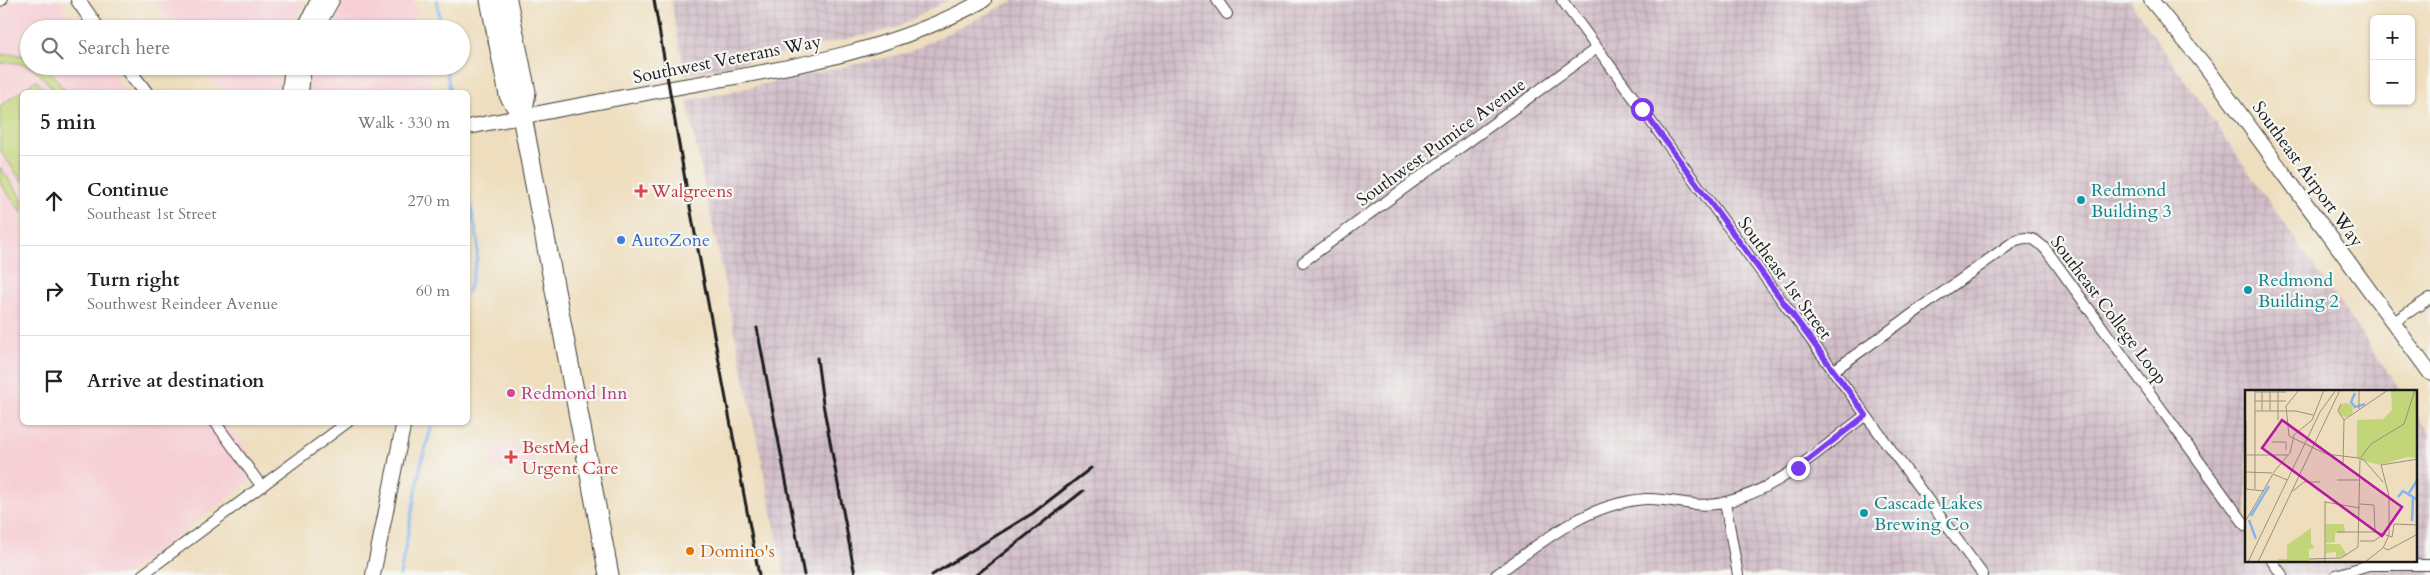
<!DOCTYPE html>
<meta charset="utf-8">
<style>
:root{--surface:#fff;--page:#f2f2f2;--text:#222;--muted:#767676;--line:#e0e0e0}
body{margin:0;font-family:Cardo,serif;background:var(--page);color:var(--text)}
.controls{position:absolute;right:15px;top:15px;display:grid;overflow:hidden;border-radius:8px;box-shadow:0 1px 4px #0004}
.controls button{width:45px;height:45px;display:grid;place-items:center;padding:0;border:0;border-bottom:1px solid var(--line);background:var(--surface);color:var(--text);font:25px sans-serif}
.stop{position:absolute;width:15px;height:15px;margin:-11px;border:4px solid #7c3aed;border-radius:50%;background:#fff}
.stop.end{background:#7c3aed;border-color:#fff;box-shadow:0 1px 5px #0008}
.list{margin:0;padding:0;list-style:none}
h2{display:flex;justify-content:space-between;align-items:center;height:65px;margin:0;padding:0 20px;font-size:21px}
h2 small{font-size:16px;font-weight:400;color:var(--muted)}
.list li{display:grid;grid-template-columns:32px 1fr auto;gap:15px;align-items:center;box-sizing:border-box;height:90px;padding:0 20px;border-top:1px solid var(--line)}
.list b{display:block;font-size:19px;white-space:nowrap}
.list p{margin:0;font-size:16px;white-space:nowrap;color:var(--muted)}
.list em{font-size:16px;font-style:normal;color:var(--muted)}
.icon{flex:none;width:28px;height:28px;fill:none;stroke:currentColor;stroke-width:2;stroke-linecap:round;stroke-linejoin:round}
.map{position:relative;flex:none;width:2430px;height:575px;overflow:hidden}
.search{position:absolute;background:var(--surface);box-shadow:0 1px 4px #0004;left:20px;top:20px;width:450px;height:55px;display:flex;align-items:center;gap:12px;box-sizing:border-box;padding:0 18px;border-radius:28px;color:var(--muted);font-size:19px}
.panel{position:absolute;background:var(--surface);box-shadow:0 1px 4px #0004;left:20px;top:90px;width:450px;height:335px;border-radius:8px}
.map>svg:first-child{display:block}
.built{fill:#f6cfd5}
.industrial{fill:url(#industrial-grid)}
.pitch{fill:#c2d578;stroke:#6f784a}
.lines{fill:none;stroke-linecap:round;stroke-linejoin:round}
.stream{stroke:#82b5ef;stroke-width:3}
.street-casing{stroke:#3c3934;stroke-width:12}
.secondary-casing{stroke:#3c3934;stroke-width:16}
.highway-casing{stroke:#3c3934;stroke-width:21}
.street{stroke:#fff;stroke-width:10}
.secondary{stroke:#fff;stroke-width:14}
.highway{stroke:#fff;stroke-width:19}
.rail{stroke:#1c1c1c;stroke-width:3}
.route{stroke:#7c3aed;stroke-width:6}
.health-dot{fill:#e0444e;stroke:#f6f6f2;stroke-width:2}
.culture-dot{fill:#0f9aa8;stroke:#f6f6f2;stroke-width:2}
.shop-dot{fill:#3f7fe0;stroke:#f6f6f2;stroke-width:2}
.hotel-dot{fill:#d1479c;stroke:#f6f6f2;stroke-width:2}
.food-dot{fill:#e8710a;stroke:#f6f6f2;stroke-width:2}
.labels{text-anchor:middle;stroke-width:4.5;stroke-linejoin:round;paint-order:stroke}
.street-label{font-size:18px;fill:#1c1c1c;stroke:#f6f6f2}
.culture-label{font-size:18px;fill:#0d838f;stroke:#f6f6f2;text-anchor:start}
.health-label{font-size:18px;fill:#be3a42;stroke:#f6f6f2;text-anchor:start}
.shop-label{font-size:18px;fill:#366cbe;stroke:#f6f6f2;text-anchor:start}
.hotel-label{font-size:18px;fill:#b23c85;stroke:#f6f6f2;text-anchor:start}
.food-label{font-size:18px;fill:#c56008;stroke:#f6f6f2;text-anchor:start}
.inset-river{fill:none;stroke:#82b5ef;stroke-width:2.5}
.inset-road{fill:none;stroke:#9a907d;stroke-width:1}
.view{fill:#b5179e;fill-opacity:0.15;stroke:#b5179e;stroke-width:2.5}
.inset-edge{fill:none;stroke:#1c1c1c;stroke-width:2.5}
</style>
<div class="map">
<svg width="2430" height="575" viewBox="0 0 2430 575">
<defs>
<pattern id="industrial-grid" width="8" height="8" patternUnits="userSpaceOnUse" patternTransform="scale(1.25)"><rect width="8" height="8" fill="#d1bdc8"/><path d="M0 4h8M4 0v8" fill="none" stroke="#b3a2ab"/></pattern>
</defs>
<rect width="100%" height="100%" fill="#f6f6f2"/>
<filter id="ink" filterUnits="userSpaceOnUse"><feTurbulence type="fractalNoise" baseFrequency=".02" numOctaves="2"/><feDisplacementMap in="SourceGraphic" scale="10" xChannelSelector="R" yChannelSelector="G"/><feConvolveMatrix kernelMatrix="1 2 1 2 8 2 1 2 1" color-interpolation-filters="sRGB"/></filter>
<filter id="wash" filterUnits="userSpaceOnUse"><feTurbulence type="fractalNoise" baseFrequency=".0096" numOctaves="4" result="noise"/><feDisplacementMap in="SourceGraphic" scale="20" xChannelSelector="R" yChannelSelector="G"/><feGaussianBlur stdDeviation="1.12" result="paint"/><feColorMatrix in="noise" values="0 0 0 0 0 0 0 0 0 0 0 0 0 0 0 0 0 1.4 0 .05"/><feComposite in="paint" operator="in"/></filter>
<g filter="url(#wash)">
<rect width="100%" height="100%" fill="#eedebe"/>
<path class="built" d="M16 0H59L80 29H29V66H107L126 92H22V422L227 423 263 472 124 575H0V11Z
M154 0H305L290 29H174Z
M342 0H414L419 29H326Z
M202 66H280L277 92H221Z
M312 66H427L431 92H308Z
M529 442 533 464 494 470 490 449Z"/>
<path class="industrial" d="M671 0H948L896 28 685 75Z
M1015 0H2129L2401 391H2246V561H2416V413L2430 433V575H785L687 101 907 53Z"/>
<path class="pitch" d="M14 54 29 57V66L47 67 66 92H55C42 74 25 57 0 64V55Z
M36 80 45 92H22V182L0 150V106Z
M0 167 22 198V213L0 183Z"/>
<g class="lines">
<path class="stream" d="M437 0 441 29
M446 66 450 92
M468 193 478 241 477 259 468 292
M400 575 422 460 433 422"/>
</g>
</g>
<g filter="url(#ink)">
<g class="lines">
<g class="street-casing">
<path id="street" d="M1217 0 1227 14
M1562 0 1983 575
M0 1 2 0
M1303 262 1597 48
M2394 322 2430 298
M1833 371 2016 240C2031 235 2037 240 2047 251L2246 526
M215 422 262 487
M1725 502 1738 575
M2272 561 2282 575
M142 575 348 422
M1496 575C1542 542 1587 503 1646 499 1671 498 1697 509 1722 503 1778 491 1821 448 1866 415
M2336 575 2369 565H2430"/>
</g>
<g class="secondary-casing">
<path id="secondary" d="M78 0 98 29
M2151 0 2206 67 2430 373
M304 29 318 0
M316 29 332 0
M125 66 145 92
M289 92 292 66
M301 92 304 66
M468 127C540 113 611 99 684 86 787 68 891 52 984 0
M373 575 404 422"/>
</g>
<g class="highway-casing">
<path id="highway" d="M490 0 509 95 522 116 609 575
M507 0 526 92 522 116"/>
</g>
<use href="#street" class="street"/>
<use href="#secondary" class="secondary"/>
<use href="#highway" class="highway"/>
<path class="rail" d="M654 0 687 191 759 575
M757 328 804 575
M817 358 823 404 855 575
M932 575 1033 513 1091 468
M976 575 1083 491"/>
</g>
</g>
<g class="lines" filter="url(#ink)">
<path class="route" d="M1642 109 1866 415 1798 468"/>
</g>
<g class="health-dot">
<path d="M638.5 183.5h5v5h5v5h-5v5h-5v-5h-5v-5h5z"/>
<path d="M508.5 449.5h5v5h5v5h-5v5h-5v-5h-5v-5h5z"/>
</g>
<g class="culture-dot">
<circle cx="2081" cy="200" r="5"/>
<circle cx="2248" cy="290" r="5"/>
<circle cx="1864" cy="513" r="5"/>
</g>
<circle class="shop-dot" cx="621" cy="240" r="5"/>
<circle class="hotel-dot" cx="511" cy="393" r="5"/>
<circle class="food-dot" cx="690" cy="551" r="5"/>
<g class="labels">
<g class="street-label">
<text transform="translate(727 59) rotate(-11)" y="6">Southwest Veterans Way</text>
<text transform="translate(1441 142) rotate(-36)" y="6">Southwest Pumice Avenue</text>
<text transform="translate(2308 174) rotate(54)" y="6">Southeast Airport Way</text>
<text transform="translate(1785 278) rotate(54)" y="6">Southeast 1st Street</text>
<text transform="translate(2109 310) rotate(53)" y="6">Southeast College Loop</text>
</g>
<g class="culture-label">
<text x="2091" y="196">Redmond<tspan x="2091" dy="21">Building 3</tspan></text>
<text x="2258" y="286">Redmond<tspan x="2258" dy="21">Building 2</tspan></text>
<text x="1874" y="509">Cascade Lakes<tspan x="1874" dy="21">Brewing Co</tspan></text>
</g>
<g class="health-label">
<text x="651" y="197">Walgreens</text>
<text x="522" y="453">BestMed<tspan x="522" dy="21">Urgent Care</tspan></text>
</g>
<g class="shop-label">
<text x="631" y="246">AutoZone</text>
</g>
<g class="hotel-label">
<text x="521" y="399">Redmond Inn</text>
</g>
<g class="food-label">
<text x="700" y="557">Domino's</text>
</g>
</g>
<g transform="translate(2245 390)">
<rect width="172" height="172" fill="#eedebe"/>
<path d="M146 0H172V68L162 67 135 75 112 69V30L138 29 147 20ZM94 20a7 7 0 1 1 14 0a7 7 0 1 1-14 0ZM80 134H99L100 142 90 143V152L81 153ZM66 138V153L70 158 64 159V172H35L33 169H42V155ZM81 154H95L102 165 91 168V162L81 163Z" fill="#c2d578"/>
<path class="inset-river" d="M110 3 106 12 110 17 120 14M164 103 173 89M153 107 158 101 173 110M6 126 24 96M4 130 11 149M167 131 168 107"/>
<path class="inset-road" d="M10 0V99M54 0 41 16 44 46 81 64 114 68M10 2H41M25 2V21M10 11H41M96 14 93 21 99 30M114 19V0M10 21H51L68 25M17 21V2M33 30V1M27 52H41V60M2 65H43M116 67 126 54 159 34 170 0M114 68 119 70 138 92M98 75 99 30 143 0M1 82 27 83M28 83 45 63 49 45 67 30 79 0M28 84 42 90M92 90H115M1 99V31M1 99 19 101M48 101 59 92H75M80 111V172M80 112 115 118M115 114 129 115 130 142M0 132 28 84M92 142H132L147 147 149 134 173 135M115 151H129L137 145M139 158 143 160 173 144M64 169 96 168 113 157 115 70M3 172 75 22 91 0M13 172 95 0M120 172 138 158 144 145V106L136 75 173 69"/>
<path class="view" d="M37 30 157 117 137 146 17 58Z"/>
<rect width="172" height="172" class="inset-edge"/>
</g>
</svg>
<div class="controls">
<button>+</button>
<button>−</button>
</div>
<div class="stop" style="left:1642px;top:109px"></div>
<div class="stop end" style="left:1798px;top:468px"></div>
<div class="search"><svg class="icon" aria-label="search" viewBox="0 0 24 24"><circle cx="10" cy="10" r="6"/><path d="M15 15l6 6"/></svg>Search here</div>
<section class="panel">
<h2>5 min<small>Walk · 330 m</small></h2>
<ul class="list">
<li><svg class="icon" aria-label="ahead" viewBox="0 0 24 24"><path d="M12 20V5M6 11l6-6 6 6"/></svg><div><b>Continue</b><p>Southeast 1st Street</p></div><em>270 m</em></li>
<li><svg class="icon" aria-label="right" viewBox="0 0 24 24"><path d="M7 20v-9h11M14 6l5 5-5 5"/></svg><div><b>Turn right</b><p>Southwest Reindeer Avenue</p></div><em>60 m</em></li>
<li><svg class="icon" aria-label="arrive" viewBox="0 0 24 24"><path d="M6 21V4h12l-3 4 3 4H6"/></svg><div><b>Arrive at destination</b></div></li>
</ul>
</section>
</div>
